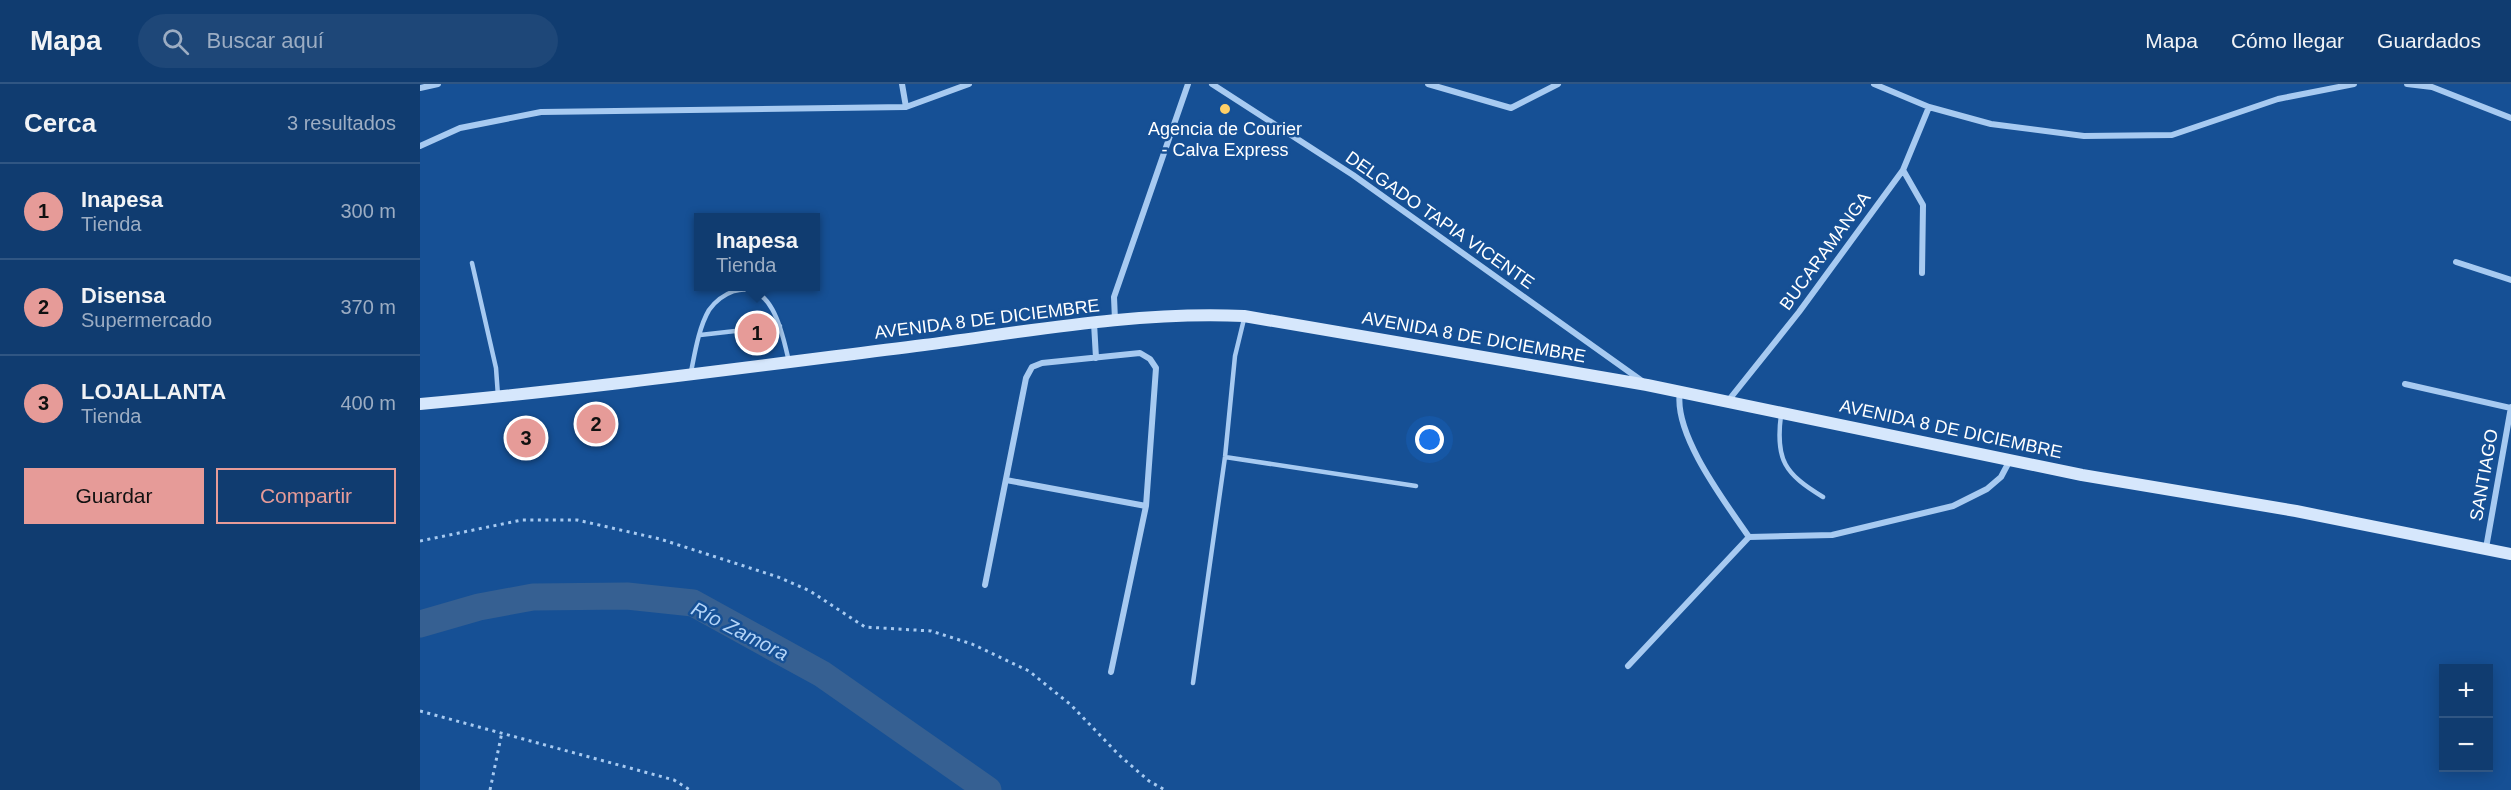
<!DOCTYPE html>
<html lang="es">
<meta charset="utf-8">
<style>
:root{--surface:#103c70;--page:#1e4778;--text:#f1f3f6;--muted:#9cadc3;--line:#305683;--accent:#e69b98}
body{margin:0;font-family:Arial,sans-serif;background:var(--page);color:var(--text)}
.controls{position:absolute;right:18px;bottom:18px;display:grid;overflow:hidden;border-radius:0px;box-shadow:0 3px 15px #0003}
.controls button{width:54px;height:54px;display:grid;place-items:center;padding:0;border:0;border-bottom:2px solid var(--line);background:var(--surface);color:var(--text);font:30px sans-serif}
.you{position:absolute;left:1010px;top:356px;width:21px;height:21px;margin:-15px;border:4px solid #fff;border-radius:50%;background:#1a73e8;box-shadow:0 0 0 9px #1a73e833}
.badge{display:grid;place-items:center;width:39px;height:39px;border-radius:50%;background:var(--accent);color:#111;font-size:20px;font-weight:700}
.pin{position:absolute;translate:-50% -50%;border:3px solid #fff;box-shadow:0 2px 6px #0006}
.popup{position:absolute;left:274px;top:129px;width:126px;height:78px;box-sizing:border-box;display:grid;place-content:center;border-radius:0px;background:var(--surface);filter:drop-shadow(0 2px 4px #0005);font-size:20px;white-space:nowrap;color:var(--muted)}
.popup b{font-size:22px;color:var(--text)}
.popup::after{content:'';position:absolute;left:50%;top:100%;margin-left:-12px;border:12px solid transparent;border-top-color:var(--surface)}
.list{margin:0;padding:0;list-style:none}
h2{display:flex;justify-content:space-between;align-items:center;height:78px;margin:0;padding:0 24px;font-size:26px}
h2 small{font-size:20px;font-weight:400;color:var(--muted)}
.list li{display:grid;grid-template-columns:39px 1fr auto;gap:18px;align-items:center;box-sizing:border-box;height:96px;padding:0 24px;border-top:2px solid var(--line)}
.list b{display:block;font-size:22px;white-space:nowrap}
.list p{margin:0;font-size:20px;white-space:nowrap;color:var(--muted)}
.list em{font-size:20px;font-style:normal;color:var(--muted)}
.actions{display:flex;gap:12px;padding:18px 24px}
.actions a{flex:1;padding:14px 0;border:2px solid var(--accent);border-radius:0px;text-align:center;font-size:21px;color:var(--accent)}
.actions .main{background:var(--accent);color:#111}
.icon{flex:none;width:33px;height:33px;fill:none;stroke:currentColor;stroke-width:2;stroke-linecap:round;stroke-linejoin:round}
.map{position:relative;flex:none;width:2091px;height:706px;overflow:hidden}
header{display:flex;align-items:center;gap:36px;box-sizing:border-box;height:84px;padding:0 30px;background:var(--surface);border-bottom:2px solid var(--line)}
header strong{font-size:28px}
nav{display:flex;gap:33px;margin-inline-start:auto;font-size:21px}
.search{width:420px;height:54px;background:var(--page);display:flex;align-items:center;gap:15px;box-sizing:border-box;padding:0 21px;border-radius:33px;color:var(--muted);font-size:22px}
main{display:flex}
aside{flex:1;background:var(--surface)}
.map>svg:first-child{display:block}
.lines{fill:none;stroke-linecap:round;stroke-linejoin:round}
.river{stroke:#366092;stroke-width:27}
.path{stroke:#a7caf1;stroke-width:3;stroke-dasharray:3 4.5;stroke-linecap:butt}
.lane{stroke:#a7caf1;stroke-width:4.5}
.street{stroke:#a7caf1;stroke-width:6}
.secondary{stroke:#d6e7fc;stroke-width:12}
.poi-dot{fill:#ffd067;stroke:#165095;stroke-width:2}
.labels{text-anchor:middle;stroke-width:5;stroke-linejoin:round;paint-order:stroke}
.poi-label{font-size:18px;fill:#fff;stroke:#165095}
.street-label{font-size:18px;fill:#fff;stroke:#165095}
.water-label{font-size:20px;font-style:italic;fill:#b3d4f8;stroke:#165095}
</style>
<header>
<strong>Mapa</strong>
<div class="search"><svg class="icon" aria-label="search" viewBox="0 0 24 24"><circle cx="10" cy="10" r="6"/><path d="M15 15l6 6"/></svg>Buscar aquí</div>
<nav><a>Mapa</a><a>Cómo llegar</a><a>Guardados</a></nav>
</header>
<main>
<aside>
<h2>Cerca<small>3 resultados</small></h2>
<ul class="list">
<li><span class="badge">1</span><div><b>Inapesa</b><p>Tienda</p></div><em>300 m</em></li>
<li><span class="badge">2</span><div><b>Disensa</b><p>Supermercado</p></div><em>370 m</em></li>
<li><span class="badge">3</span><div><b>LOJALLANTA</b><p>Tienda</p></div><em>400 m</em></li>
</ul>
<div class="actions"><a class="main">Guardar</a><a>Compartir</a></div>
</aside>
<div class="map">
<svg width="2091" height="706" viewBox="0 0 2091 706">
<rect width="100%" height="100%" fill="#165095"/>
<g class="lines">
<path class="river" d="M0 540 59 523 113 513 207 512 273 519 402 590 568 706"/>
<path class="path" d="M0 457 102 436H157L240 455 358 493 390 507 445 543 511 547 552 560 609 587 651 621 699 671 729 697 745 706
M0 627 254 696 270 706
M70 706 82 648"/>
<path class="lane" d="M52 179 76 284 78 312
M280 251 360 242
M271 288C275 268 279 243 289 226 296 216 303 211 314 207 353 195 363 252 369 278
M1361 331C1355 376 1365 390 1403 413
M805 373 996 402
M773 599 805 373 815 272 824 235"/>
<path class="street" d="M482 0 486 23
M792 0 933 91 1222 297
M1008 0 1091 24 1138 0
M1454 0 1509 23 1571 40 1664 52 1752 51 1858 15 1934 0
M1987 0 2012 3 2091 34
M0 4 18 0
M0 62 40 44 121 28 486 23 549 0
M1483 86 1503 121 1502 189
M2036 178 2091 196
M695 236 694 213 768 0
M674 239 676 274
M1985 300 2091 324
M1260 308C1253 350 1305 418 1329 453
M1308 317 1379 228 1483 86 1509 23
M586 396 726 422
M2066 464 2091 323
M565 501 606 294 612 283 622 279 720 269 730 275 736 284 726 422 691 588
M1208 582 1329 453 1412 451 1533 422 1567 405 1581 393 1590 376"/>
<path class="secondary" d="M0 320C168 305 337 282 504 261 610 247 717 227 824 232L1227 301 1662 391 1876 427 2091 470"/>
</g>
<circle class="poi-dot" cx="805" cy="25" r="6"/>
<g class="labels">
<g class="poi-label">
<text x="805" y="51">Agencia de Courier<tspan x="805" dy="21">- Calva Express</tspan></text>
</g>
<g class="street-label">
<text transform="translate(1020 136) rotate(35)" y="6">DELGADO TAPIA VICENTE</text>
<text transform="translate(1405 167) rotate(-54)" y="6">BUCARAMANGA</text>
<text transform="translate(567 235) rotate(-7)" y="6">AVENIDA 8 DE DICIEMBRE</text>
<text transform="translate(1054 253) rotate(10)" y="6">AVENIDA 8 DE DICIEMBRE</text>
<text transform="translate(1531 345) rotate(12)" y="6">AVENIDA 8 DE DICIEMBRE</text>
<text transform="translate(2064 391) rotate(-80)" y="6">SANTIAGO</text>
</g>
<g class="water-label">
<text transform="translate(320 547) rotate(27)" y="7">Río Zamora</text>
</g>
</g>
</svg>
<div class="controls">
<button>+</button>
<button>−</button>
</div>
<div class="you"></div>
<div class="pin badge" style="left:337px;top:249px">1</div>
<div class="popup"><b>Inapesa</b>Tienda</div>
<div class="pin badge" style="left:176px;top:340px">2</div>
<div class="pin badge" style="left:106px;top:354px">3</div>
</div>
</main>
